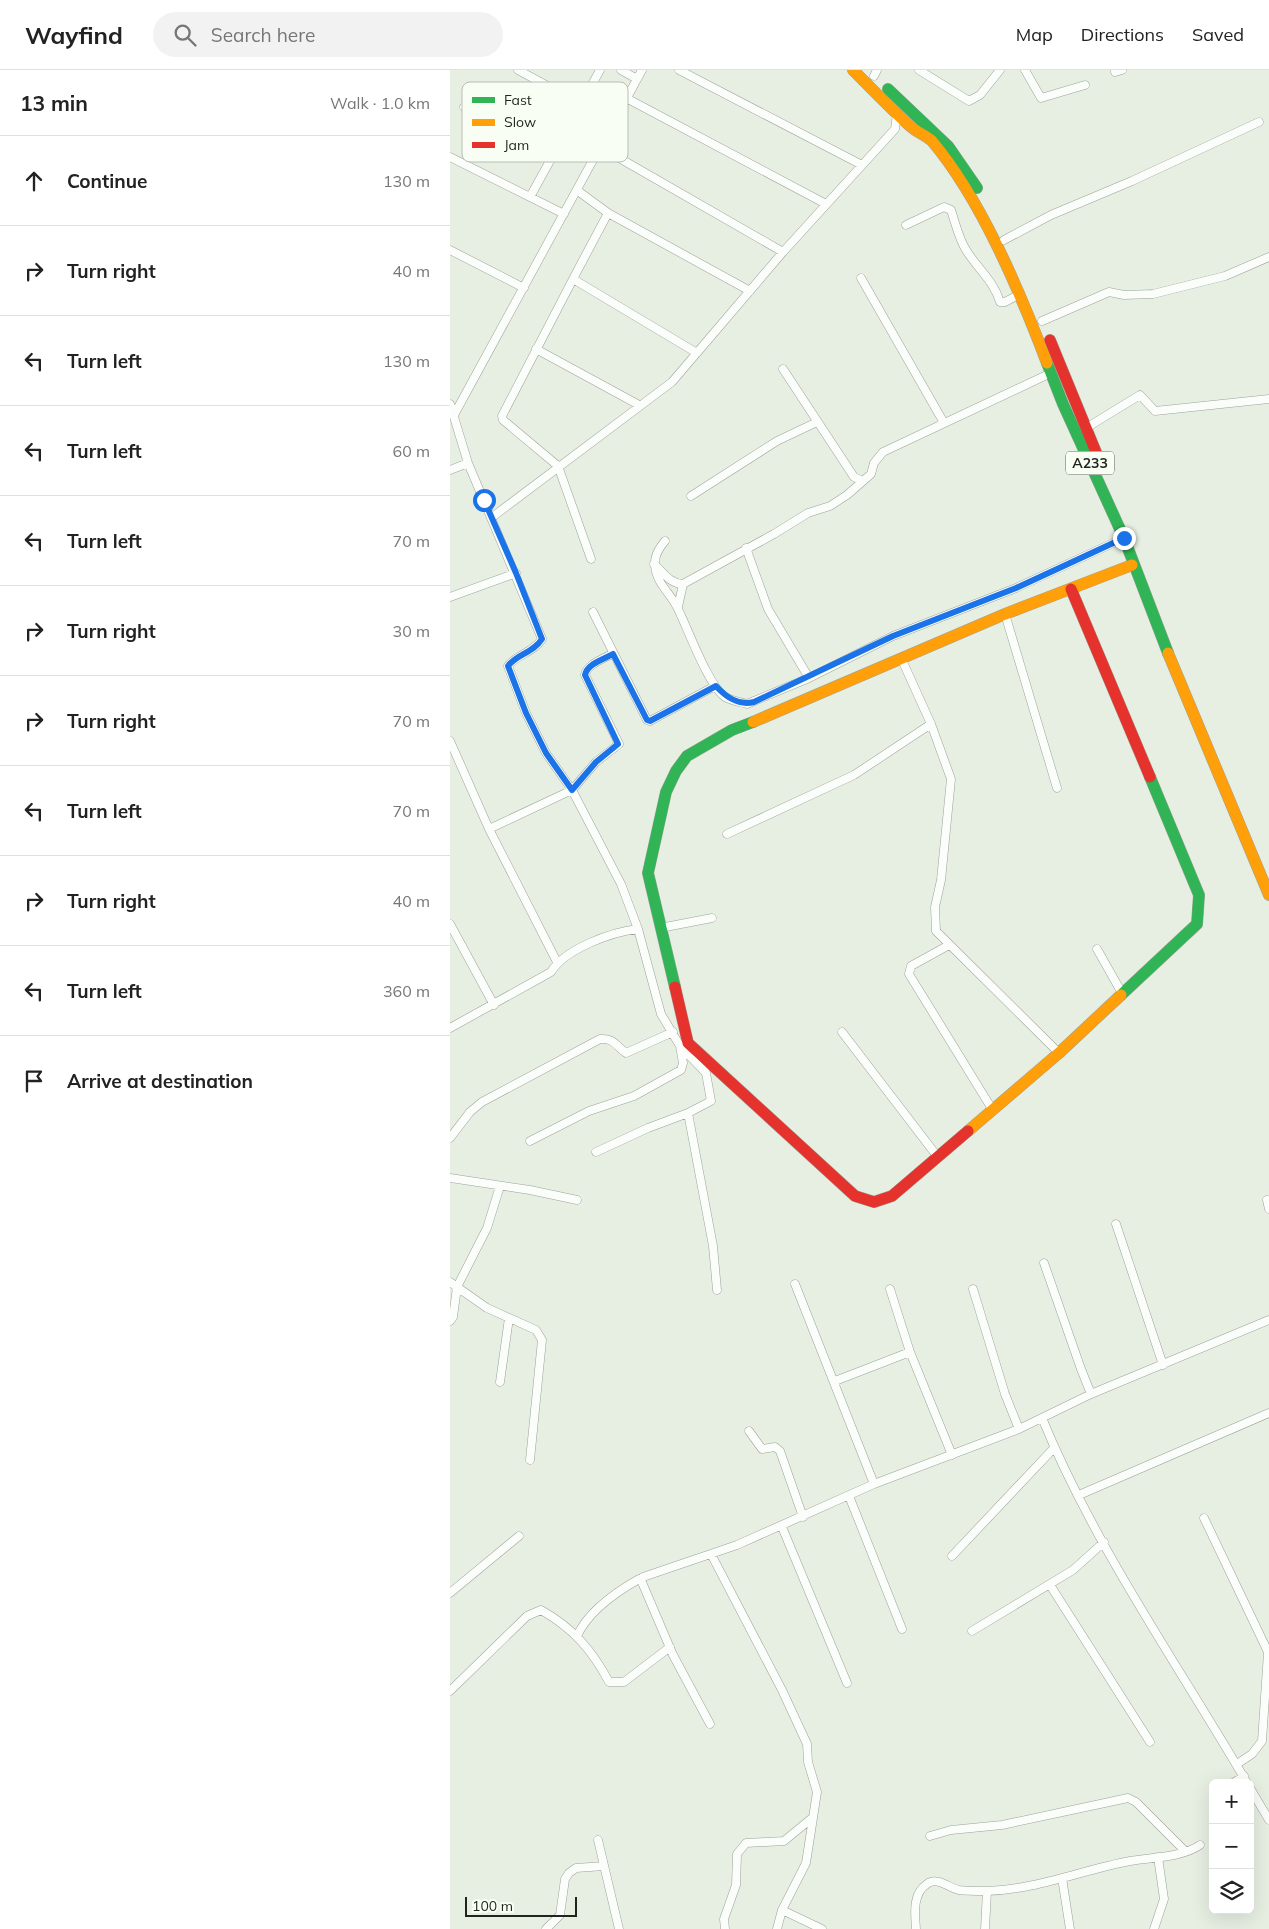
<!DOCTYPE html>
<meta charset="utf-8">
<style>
:root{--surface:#fff;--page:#f2f2f2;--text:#222;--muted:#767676;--line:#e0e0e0}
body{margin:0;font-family:Mulish,sans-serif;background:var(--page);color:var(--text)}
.controls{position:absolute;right:15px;bottom:15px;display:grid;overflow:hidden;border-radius:8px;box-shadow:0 5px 20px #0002}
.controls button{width:45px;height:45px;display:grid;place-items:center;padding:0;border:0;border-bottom:1px solid var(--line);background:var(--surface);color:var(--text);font:25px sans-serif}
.scale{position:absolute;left:15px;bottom:12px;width:112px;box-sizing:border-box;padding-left:5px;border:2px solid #1f241c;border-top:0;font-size:14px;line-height:18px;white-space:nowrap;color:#1f241c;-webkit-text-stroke:4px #f9fef5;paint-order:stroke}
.stop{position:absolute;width:15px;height:15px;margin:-11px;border:4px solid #1a73e8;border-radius:50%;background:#fff}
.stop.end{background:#1a73e8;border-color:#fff;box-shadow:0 1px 5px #0008}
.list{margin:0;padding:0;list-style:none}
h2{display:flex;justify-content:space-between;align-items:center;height:65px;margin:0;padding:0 20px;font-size:21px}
h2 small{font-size:16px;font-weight:400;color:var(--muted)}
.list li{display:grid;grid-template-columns:32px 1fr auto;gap:15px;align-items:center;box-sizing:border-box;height:90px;padding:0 20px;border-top:1px solid var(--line)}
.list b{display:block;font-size:19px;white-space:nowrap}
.list em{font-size:16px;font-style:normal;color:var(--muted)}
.icon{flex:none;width:28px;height:28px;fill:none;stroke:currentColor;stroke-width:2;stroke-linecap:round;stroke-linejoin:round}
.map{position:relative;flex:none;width:819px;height:1859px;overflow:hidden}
header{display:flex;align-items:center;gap:30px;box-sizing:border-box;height:70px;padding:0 25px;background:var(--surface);border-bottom:1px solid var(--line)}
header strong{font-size:24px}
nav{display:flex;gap:28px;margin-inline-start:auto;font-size:18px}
.search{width:350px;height:45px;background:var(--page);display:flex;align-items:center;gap:12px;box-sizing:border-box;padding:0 18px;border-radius:28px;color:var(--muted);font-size:19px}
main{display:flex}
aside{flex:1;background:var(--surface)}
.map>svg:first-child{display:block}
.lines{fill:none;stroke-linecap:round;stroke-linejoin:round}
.street-casing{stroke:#9ca299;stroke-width:9}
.fast-casing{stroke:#9ca299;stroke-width:12}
.slow-casing{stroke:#9ca299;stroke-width:12}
.jam-casing{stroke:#9ca299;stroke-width:12}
.street{stroke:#fbfdfb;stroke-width:8}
.fast{stroke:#30b455;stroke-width:11}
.slow{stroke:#ff9f0a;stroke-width:11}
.jam{stroke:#e5322d;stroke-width:11}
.route{stroke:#1a73e8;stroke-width:6}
.labels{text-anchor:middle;stroke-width:5;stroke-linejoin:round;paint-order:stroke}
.shield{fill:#f9fef5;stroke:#60655d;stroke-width:1}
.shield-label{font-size:14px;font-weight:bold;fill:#1f241c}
.key{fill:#f9fef5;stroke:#b8bdb4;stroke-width:1}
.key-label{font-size:14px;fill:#1f241c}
</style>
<header>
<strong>Wayfind</strong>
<div class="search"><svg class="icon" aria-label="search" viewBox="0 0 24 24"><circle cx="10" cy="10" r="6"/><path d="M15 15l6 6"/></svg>Search here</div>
<nav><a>Map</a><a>Directions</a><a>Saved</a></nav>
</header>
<main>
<aside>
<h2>13 min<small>Walk · 1.0 km</small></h2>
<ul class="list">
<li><svg class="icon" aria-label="ahead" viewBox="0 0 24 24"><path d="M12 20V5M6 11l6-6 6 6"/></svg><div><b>Continue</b></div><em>130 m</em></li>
<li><svg class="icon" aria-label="right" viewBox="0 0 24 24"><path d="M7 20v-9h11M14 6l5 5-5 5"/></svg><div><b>Turn right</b></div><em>40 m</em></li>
<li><svg class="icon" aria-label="left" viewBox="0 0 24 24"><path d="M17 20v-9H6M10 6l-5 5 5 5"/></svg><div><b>Turn left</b></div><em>130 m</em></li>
<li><svg class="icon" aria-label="left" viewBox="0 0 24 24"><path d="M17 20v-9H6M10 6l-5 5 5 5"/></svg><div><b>Turn left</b></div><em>60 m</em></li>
<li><svg class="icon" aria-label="left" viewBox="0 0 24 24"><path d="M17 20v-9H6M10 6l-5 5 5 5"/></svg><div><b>Turn left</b></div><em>70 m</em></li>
<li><svg class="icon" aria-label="right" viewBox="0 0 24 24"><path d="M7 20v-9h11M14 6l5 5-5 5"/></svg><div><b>Turn right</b></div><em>30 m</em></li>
<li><svg class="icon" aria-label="right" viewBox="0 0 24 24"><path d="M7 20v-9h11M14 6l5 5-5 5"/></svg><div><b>Turn right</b></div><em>70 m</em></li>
<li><svg class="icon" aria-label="left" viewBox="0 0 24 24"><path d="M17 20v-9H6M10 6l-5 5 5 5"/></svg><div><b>Turn left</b></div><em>70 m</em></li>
<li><svg class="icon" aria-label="right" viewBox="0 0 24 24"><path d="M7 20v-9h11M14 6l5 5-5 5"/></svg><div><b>Turn right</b></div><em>40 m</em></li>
<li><svg class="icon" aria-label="left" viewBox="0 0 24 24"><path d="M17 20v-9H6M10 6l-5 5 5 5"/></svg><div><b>Turn left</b></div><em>360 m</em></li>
<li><svg class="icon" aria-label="arrive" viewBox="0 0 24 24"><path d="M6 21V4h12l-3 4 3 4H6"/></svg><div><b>Arrive at destination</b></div></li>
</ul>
</aside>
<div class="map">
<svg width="819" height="1859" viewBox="0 0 819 1859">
<rect width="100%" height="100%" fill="#e7efe3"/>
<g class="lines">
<g class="street-casing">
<path id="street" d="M68 0 131 34
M171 0 187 9
M229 0 410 94
M469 0 519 31 530 25 550 0
M575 0 591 28 635 15
M665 2 672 0
M424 6 427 0
M178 29 376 134
M14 37 105 80
M150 77 333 182
M0 87 114 144
M128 121 158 143 300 221
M80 127 150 0
M158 143 123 209 247 283
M456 155 494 137 501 140C505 152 509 169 516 180 527 198 544 211 550 232H555L570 224
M554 170 601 145 682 111 809 52
M0 180 74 218
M411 208 494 353
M123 209 52 346 53 350 108 396 141 489
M592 251 659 222 674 225 703 224 775 206 819 187
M86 279 189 335
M333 299 404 407 413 411
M0 334 18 393 92 569C83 583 67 584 58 596L76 643 96 683 122 720 171 814 188 859 211 944 230 976 256 1003 261 1031 238 1043 263 1176 267 1220
M4 345 192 0
M636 358 690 325 705 341 819 329
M0 400 18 393
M241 426 327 371 367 352
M41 448 222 312 333 182 445 59 447 44
M215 471C209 478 204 486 205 495 206 514 221 523 228 539 238 559 258 615 275 627 282 631 290 632 297 634L359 608 443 566 566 518 674 468
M296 478 318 539 359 608
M204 494C213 502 220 514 233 514L324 464 358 443 380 436 397 425 421 404 424 393 433 382 601 303
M0 527 66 503
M228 537 233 514
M143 542 197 650 200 651 265 616
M555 544 607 718
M452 590 481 654 501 709 491 810 485 837 486 861 609 983
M0 671 39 759 107 892
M39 759 122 720 146 692 169 674 135 605C137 594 154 589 163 583
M277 764 404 705 481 654
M0 854 44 935
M210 858 262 848
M499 875 461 896 459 904 542 1039
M647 879 673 925
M0 958 101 902C115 879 161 862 188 859
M392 962 487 1086
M0 1068 20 1042 32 1032 150 969C164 968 166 976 176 983L223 962
M80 1071 139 1041 184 1026 231 1000 233 993 230 976
M146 1082 198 1058 238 1043
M0 1108 80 1120 127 1130
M817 1130 819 1139
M666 1154 713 1295
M594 1193 631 1299 641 1324
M0 1212 37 1238 86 1260 92 1270 80 1390
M345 1214 424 1414
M440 1219 460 1282
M523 1219 555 1324 569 1359
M0 1251 3 1247 7 1217 37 1158 50 1116
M385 1311 460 1282 502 1385
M50 1312 59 1248
M592 1348C645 1477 727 1593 797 1713
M299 1361 312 1379 325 1377 330 1381 353 1447
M629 1425 819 1343
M399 1426 452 1559
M754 1448 819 1584
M332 1457 397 1613
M261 1484 332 1620 357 1674 358 1692 367 1722 356 1793 332 1840 327 1859
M502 1486 604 1378
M600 1515 700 1672
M0 1523 69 1466
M522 1561 623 1500 654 1472
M127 1566C138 1542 166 1522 189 1509L191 1510
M0 1621 77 1546 91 1540C123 1558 142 1580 159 1612H174L220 1577
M260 1654 223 1585 191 1510 193 1507 287 1475 424 1414 569 1359 641 1324 819 1250
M787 1694 802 1684 812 1671 818 1583
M783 1713 794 1706
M800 1718 819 1750
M480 1766 501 1760 552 1755 678 1728 686 1732 735 1781
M148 1770 169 1859
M612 1808 620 1859
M332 1840 372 1859
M96 1859 110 1845 115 1809 119 1803 126 1798 154 1796
M275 1859 274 1849 286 1815 287 1784 296 1773 334 1771 362 1748
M466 1859C465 1844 462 1824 477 1814 487 1806 499 1818 509 1820 517 1821 527 1821 536 1821 585 1820 632 1800 680 1791 702 1787 731 1788 750 1775
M535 1859 537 1821
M704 1859 714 1829 708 1787"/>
</g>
<g class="fast-casing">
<path id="fast" d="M438 19 498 76 527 118
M597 293 613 334 674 468 718 583
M225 917 198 803 216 722 226 701 237 686 282 660 303 652
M671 925 747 854 749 825 700 707"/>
</g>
<g class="slow-casing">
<path id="slow" d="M403 0C422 19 440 38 460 56 466 62 476 65 482 71 531 129 570 222 597 293
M718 583 819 825
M303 652 555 544 682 495
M518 1061 609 983 671 925"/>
</g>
<g class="jam-casing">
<path id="jam" d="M600 270 648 387
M621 519 700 707
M225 917 238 973 405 1126 424 1132 442 1126 518 1061"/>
</g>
<use href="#street" class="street"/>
<use href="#fast" class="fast"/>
<use href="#slow" class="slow"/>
<use href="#jam" class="jam"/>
</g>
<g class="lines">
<path class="route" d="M34 430 66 503 92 569C83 583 67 584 58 596L76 643 96 683 122 720 146 692 168 674 135 605C137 594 154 589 163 584L197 650 200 651 266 616C276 627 288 636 304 632L443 566 566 518 674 468"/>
</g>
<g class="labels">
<rect class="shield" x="616" y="381.5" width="48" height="23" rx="4"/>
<g class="shield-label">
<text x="640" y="398">A233</text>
</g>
</g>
<rect x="12" y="12" width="166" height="80" rx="8" class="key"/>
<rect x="22" y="27" width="23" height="6" fill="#30b455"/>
<rect x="22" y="49" width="23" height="7" fill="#ff9f0a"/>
<rect x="22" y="72" width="23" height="6" fill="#e5322d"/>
<g class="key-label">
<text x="54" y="35">Fast</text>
<text x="54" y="57">Slow</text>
<text x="54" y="80">Jam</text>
</g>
</svg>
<div class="controls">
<button>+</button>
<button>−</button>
<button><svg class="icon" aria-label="layers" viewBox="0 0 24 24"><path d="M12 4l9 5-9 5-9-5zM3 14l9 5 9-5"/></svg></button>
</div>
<div class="scale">100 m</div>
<div class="stop" style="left:34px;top:430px"></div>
<div class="stop end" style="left:674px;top:468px"></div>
</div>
</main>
